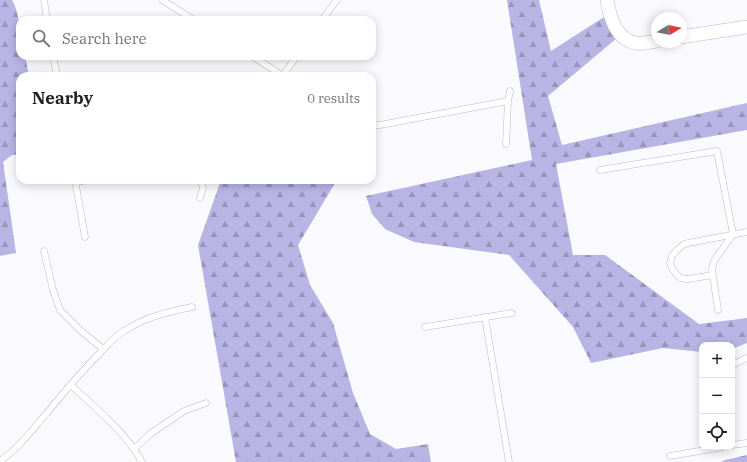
<!DOCTYPE html>
<meta charset="utf-8">
<style>
:root{--surface:#fff;--page:#f6f6f6;--text:#202124;--muted:#757577;--line:#e0e0e0}
body{margin:0;font-family:"IBM Plex Serif",serif;background:var(--page);color:var(--text)}
.controls{position:absolute;right:12px;bottom:12px;display:grid;overflow:hidden;border-radius:8px;box-shadow:0 2px 10px #0003}
.controls button{width:36px;height:36px;display:grid;place-items:center;padding:0;border:0;border-bottom:1px solid var(--line);background:var(--surface);color:var(--text);font:20px sans-serif}
.compass{position:absolute;left:651px;top:12px;width:36px;height:36px;border-radius:50%;background:var(--surface);box-shadow:0 2px 10px #0003;rotate:80deg}
.list{margin:0;padding:0;list-style:none}
h2{display:flex;justify-content:space-between;align-items:center;height:52px;margin:0;padding:0 16px;font-size:17px}
h2 small{font-size:13px;font-weight:400;color:var(--muted)}
.icon{flex:none;width:22px;height:22px;fill:none;stroke:currentColor;stroke-width:2;stroke-linecap:round;stroke-linejoin:round}
.map{position:relative;flex:none;width:747px;height:462px;overflow:hidden}
.search{position:absolute;background:var(--surface);box-shadow:0 2px 10px #0003;left:16px;top:16px;width:360px;height:44px;display:flex;align-items:center;gap:10px;box-sizing:border-box;padding:0 14px;border-radius:12px;color:var(--muted);font-size:15px}
.panel{position:absolute;background:var(--surface);box-shadow:0 2px 10px #0003;left:16px;top:72px;width:360px;height:112px;border-radius:12px}
.map>svg:first-child{display:block}
.forest{fill:url(#forest-firs)}
.lines{fill:none;stroke-linecap:round;stroke-linejoin:round}
.lane-casing{stroke:#bbbbbf;stroke-width:7}
.street-casing{stroke:#bbbbbf;stroke-width:14}
.lane{stroke:#fff;stroke-width:6}
.street{stroke:#fff;stroke-width:13}
</style>
<div class="map">
<svg width="747" height="462" viewBox="0 0 747 462">
<defs>
<pattern id="forest-firs" width="22" height="20" patternUnits="userSpaceOnUse"><rect width="22" height="20" fill="#b8b5e5"/><path d="M5 1l3.5 6h-7zM16 11l3.5 6h-7z" fill="#9794bb"/></pattern>
</defs>
<rect width="100%" height="100%" fill="#fafafe"/>
<path class="forest" d="M0 0H12C21 14 20 40 20 56H25L29 76H20V154L12 155 3 162 16 253 0 256Z
M507 0H539L551 51 604 17 617 38 548 96 562 145 747 103V130L556 164 573 255H605L699 324 747 318V343L732 349V345H702V352L663 348 591 363 573 327 509 255 414 242 385 229 372 214 366 196 532 160Z
M221 180H330L335 183 298 245 310 285 333 323 353 393 370 434 396 449 428 444 431 462H236L198 245Z
M747 455V462H721L725 460Z"/>
<g class="lines">
<g class="lane-casing">
<path id="lane" d="M44 0 47 20
M162 0 194 20
M322 20 337 0
M53 56 57 76
M252 56 283 76
M283 75 297 56
M372 125H380L508 101
M506 144 508 101 510 91
M600 170 717 151 733 234 714 261 712 269 718 310
M75 180 85 237
M76 182 89 180
M200 198 203 188 201 180
M44 251 53 290 60 310 80 330 103 349
M713 275 688 279 680 278 673 270 670 263 672 256 677 250 683 245 688 243 747 232
M485 317 509 462
M425 327 512 313
M732 365 747 358
M71 385C96 409 125 431 142 462
M732 445 747 443
M134 449 150 434 184 411 206 403
M670 456 723 447
M0 461C20 447 31 431 47 413 62 394 78 376 95 358 104 349 113 337 124 331 145 317 168 312 192 307"/>
</g>
<g class="street-casing">
<path id="street" d="M607 0C610 17 615 38 635 43 642 44 650 42 657 41
M681 37 747 27"/>
</g>
<use href="#lane" class="lane"/>
<use href="#street" class="street"/>
</g>
</svg>
<div class="controls">
<button>+</button>
<button>−</button>
<button><svg class="icon" aria-label="locate" viewBox="0 0 24 24"><circle cx="12" cy="12" r="6"/><path d="M12 2v4M12 18v4M2 12h4M18 12h4"/></svg></button>
</div>
<svg class="compass" viewBox="-18 -18 36 36"><path d="M0-13l5 13h-10z" fill="#e53935"/><path d="M0 13l5-13h-10z" fill="#757577"/></svg>
<div class="search"><svg class="icon" aria-label="search" viewBox="0 0 24 24"><circle cx="10" cy="10" r="6"/><path d="M15 15l6 6"/></svg>Search here</div>
<section class="panel">
<h2>Nearby<small>0 results</small></h2>
<ul class="list">
</ul>
</section>
</div>
